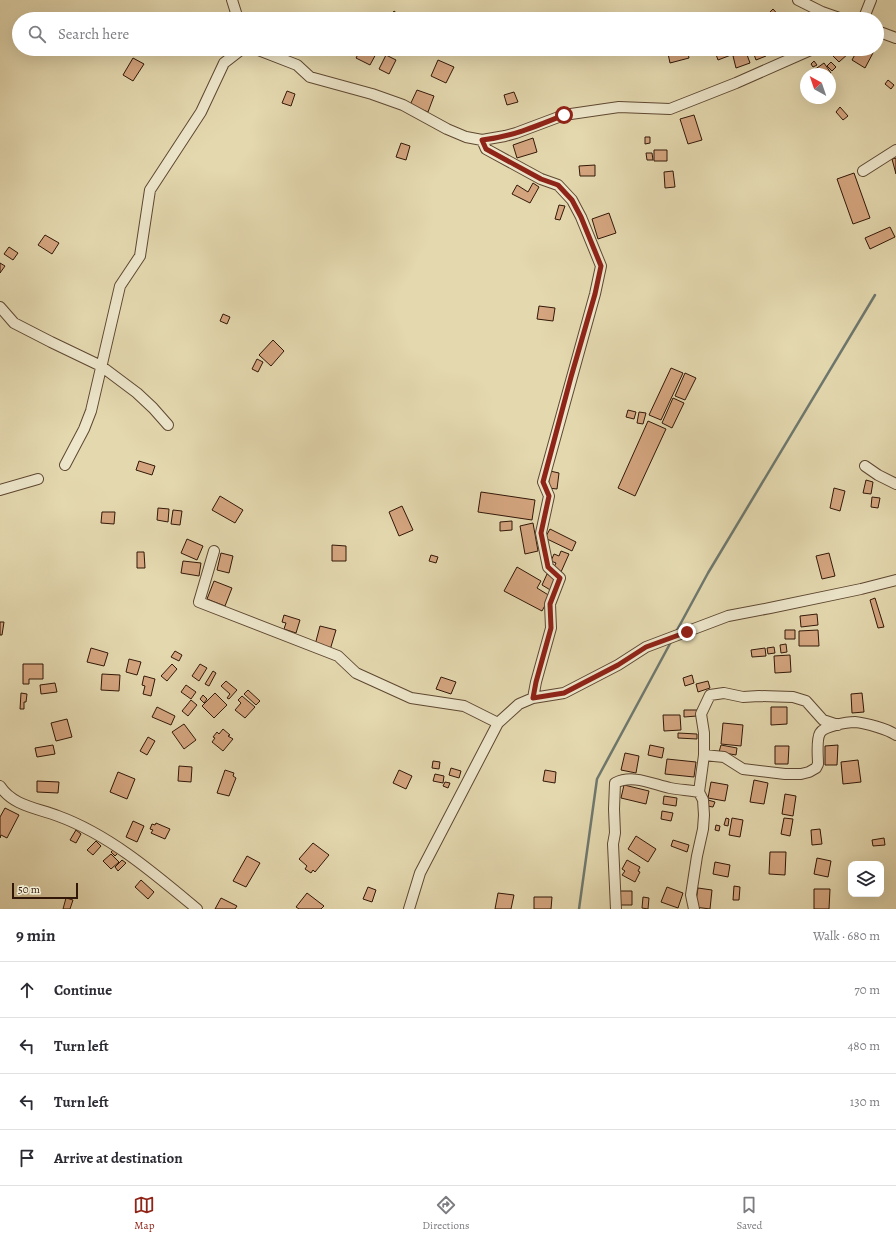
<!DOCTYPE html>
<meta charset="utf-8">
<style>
:root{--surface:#fff;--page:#f2f2f3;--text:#2b2b33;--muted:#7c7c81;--line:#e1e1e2;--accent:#8f2418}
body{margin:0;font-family:Alegreya,serif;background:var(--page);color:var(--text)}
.controls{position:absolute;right:12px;bottom:12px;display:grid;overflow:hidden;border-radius:8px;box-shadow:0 4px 16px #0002}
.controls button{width:36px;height:36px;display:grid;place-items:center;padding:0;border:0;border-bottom:1px solid var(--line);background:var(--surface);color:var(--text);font:20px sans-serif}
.compass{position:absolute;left:800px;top:68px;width:36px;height:36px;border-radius:50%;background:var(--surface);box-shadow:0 4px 16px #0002;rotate:320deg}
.scale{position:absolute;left:12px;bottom:10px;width:66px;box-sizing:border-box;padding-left:4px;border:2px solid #311707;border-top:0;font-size:11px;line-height:14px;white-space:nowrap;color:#311707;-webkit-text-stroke:3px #ede6cb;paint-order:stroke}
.stop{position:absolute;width:12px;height:12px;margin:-9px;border:3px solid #8f2418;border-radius:50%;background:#fff}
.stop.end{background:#8f2418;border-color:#fff;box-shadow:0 1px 4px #0008}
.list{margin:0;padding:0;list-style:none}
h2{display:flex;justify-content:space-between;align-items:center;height:52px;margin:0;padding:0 16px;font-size:17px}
h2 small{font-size:13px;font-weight:400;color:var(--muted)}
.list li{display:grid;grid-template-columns:26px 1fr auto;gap:12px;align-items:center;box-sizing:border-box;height:56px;padding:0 16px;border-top:1px solid var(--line)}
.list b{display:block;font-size:15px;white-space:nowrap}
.list em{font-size:13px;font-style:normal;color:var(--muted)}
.icon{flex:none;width:22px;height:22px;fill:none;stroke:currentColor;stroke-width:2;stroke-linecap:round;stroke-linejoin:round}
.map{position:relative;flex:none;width:896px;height:909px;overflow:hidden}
.search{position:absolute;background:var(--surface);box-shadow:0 4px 16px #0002;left:12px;right:12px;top:12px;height:44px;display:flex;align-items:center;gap:10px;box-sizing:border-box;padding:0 14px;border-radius:22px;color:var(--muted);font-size:15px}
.sheet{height:276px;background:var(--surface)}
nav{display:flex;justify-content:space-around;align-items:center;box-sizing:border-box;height:56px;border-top:1px solid var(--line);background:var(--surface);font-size:11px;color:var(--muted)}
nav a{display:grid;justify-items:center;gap:2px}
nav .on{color:var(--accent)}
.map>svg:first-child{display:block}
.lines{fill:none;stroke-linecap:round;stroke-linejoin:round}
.stream{stroke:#6e786e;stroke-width:2.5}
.building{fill:#d4a57f;stroke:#311707}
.street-casing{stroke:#5e4731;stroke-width:12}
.street{stroke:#ede6cb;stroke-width:10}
.route{stroke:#8f2418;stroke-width:5}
</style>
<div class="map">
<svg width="896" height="909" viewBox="0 0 896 909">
<rect width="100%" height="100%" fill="#e4d8af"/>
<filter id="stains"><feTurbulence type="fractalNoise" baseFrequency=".005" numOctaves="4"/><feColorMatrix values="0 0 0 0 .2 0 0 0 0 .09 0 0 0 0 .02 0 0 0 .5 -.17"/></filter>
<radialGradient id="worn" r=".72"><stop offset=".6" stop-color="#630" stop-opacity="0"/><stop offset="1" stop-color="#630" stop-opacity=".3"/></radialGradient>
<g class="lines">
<path class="stream" d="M676 632 708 573 875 295
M579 909 597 779 672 640"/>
</g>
<path class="building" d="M773 9 781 18 779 19H772L768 14Z
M394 11 404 19H388Z
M361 49H372L377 52 370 65 356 58Z
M667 49H687L689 58 670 63Z
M714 49H729L731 55 718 60Z
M752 49H764L766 56 756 60Z
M841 49H845L849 53 839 62 833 56Z
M858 49H870L874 51 865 68 852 60Z
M746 52 750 63 736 68 733 56Z
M386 55 396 60 389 74 379 69Z
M133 58 144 64 133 81 123 75Z
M438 60 454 67 446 83 431 76Z
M814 61 817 65 813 67 811 64Z
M831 62 836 67 832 71 827 66Z
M824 63 831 73 817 74 814 70Z
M888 80 894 85 891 89 885 84Z
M417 90 434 96 428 112 410 105Z
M287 91 295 94 291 106 282 103Z
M514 92 518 102 507 105 504 95Z
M840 107 848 116 843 120 836 112Z
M694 115 702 140 688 144 680 119Z
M645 137H650V143L645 144Z
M533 138 537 152 517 158 513 145Z
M401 143 410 146 406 160 396 157Z
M654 150H667V161H654Z
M646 153H652L653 160H647Z
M896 158V174L892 159Z
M595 165V176H580L579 166Z
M673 171 675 187 665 188 664 172Z
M854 173 870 218 853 224 837 179Z
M533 183 539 187 530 203 512 194 517 185 528 192Z
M559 205 565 206 560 220 555 219Z
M609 213 616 233 598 239 592 219Z
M890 227 895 237 870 249 865 238Z
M45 235 59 243 52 254 38 245Z
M9 247 18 253 13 260 4 254Z
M0 263 5 266 0 273Z
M539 306 555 308 553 321 537 319Z
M223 314 230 317 227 324 220 321Z
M273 340 284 351 271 366 259 355Z
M257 359 263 362 258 372 252 369Z
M671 368 683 373 661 420 649 415Z
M685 373 696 378 685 400 675 396Z
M673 398 684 403 672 428 662 423Z
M628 410 636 412 634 419 626 417Z
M639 412 646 413 643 424 637 423Z
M648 421 666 429 635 496 618 488Z
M139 461 155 466 152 475 136 470Z
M550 471 559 473 557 489 548 488Z
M866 480 873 482 871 494 863 493Z
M834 488 845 491 840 511 830 508Z
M481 492 535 500 532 520 478 512Z
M220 496 243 510 235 523 212 510Z
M872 497 880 498 878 508 871 507Z
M402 506 413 530 399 536 389 512Z
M158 508 169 509 168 522 157 520Z
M173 510 182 511 180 525 171 524Z
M102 512H115L114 524 101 523Z
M512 521V530L500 531V522Z
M533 523 538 551 525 554 520 526Z
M550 529 576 542 572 551 545 538Z
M187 539 203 546 197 560 181 553Z
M332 545 346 546V561H332Z
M561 551 569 554 561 572 553 569 556 563 551 561 554 554 559 556Z
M137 552H144L145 568H137Z
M221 553 233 556 229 573 217 570Z
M829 553 835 576 822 579 816 556Z
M431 555 438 557 436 563 429 561Z
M183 561 201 563 199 576 181 573Z
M517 567 541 581 537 588 550 596 542 611 504 591Z
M547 574 558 580 552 591 542 585Z
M214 581 232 588 225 606 207 599Z
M875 598 884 627 878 628 870 600Z
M817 614 818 625 801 627 800 616Z
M284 615 300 620 296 633 284 629 286 623 282 622Z
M0 622H4L2 635H0Z
M320 626 336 630 330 650 315 645Z
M785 630H795V639H785Z
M818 630 819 646H799V631Z
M786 644 787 652 781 653 780 645Z
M774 647 775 653 768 654 767 648Z
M91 648 108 653 104 666 87 662Z
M765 648 766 656 752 657 751 650Z
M175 651 182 655 179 661 171 657Z
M790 655 791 672 775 673 774 656Z
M129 659 141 662 137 675 126 672Z
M23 664H43V679H29V684H23Z
M172 664 177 669 167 681 161 676Z
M200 664 207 668 199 681 192 676Z
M213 671 216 673 209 686 205 684Z
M102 674 120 675 119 691 101 690Z
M692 675 694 683 685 686 683 678Z
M144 676 155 679 151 696 143 694 145 686 142 685Z
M441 677 456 682 451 694 436 689Z
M226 681 237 690 229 699 227 698 230 694 221 686Z
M708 681 710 688 698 692 696 684Z
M55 683 57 692 41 694 40 685Z
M186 685 196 692 191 699 181 692Z
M248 690 260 701 256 705 244 694Z
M21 693 27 694 26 702H24V709H20Z
M215 693 227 705 214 718 202 706Z
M862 693 864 712 852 713 851 694Z
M203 695 207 699 204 703 200 699Z
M242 696 255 707 245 718 235 710 241 703 238 700Z
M191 700 197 705 188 716 182 711Z
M157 707 175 716 171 725 152 717Z
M771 707H787V724L771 725Z
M684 710H697V716L684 717Z
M663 715H680L681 730 664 731Z
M67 719 72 737 56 741 51 723Z
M723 723 743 725 741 746 721 744Z
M184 724 196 740 184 749 172 732Z
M223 729 230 735 228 736 233 739 223 751 212 742 215 738 213 737 217 732 219 734Z
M678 733 697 734V739L678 738Z
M148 737 155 741 147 755 140 751Z
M53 745 55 754 37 757 35 748Z
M650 745 664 748 662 758 648 755Z
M721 745 737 748 736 755 719 752Z
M838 745 837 765H825V746Z
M775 746H789L788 764H775Z
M625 753 639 756 636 773 621 770Z
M667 759 696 762 694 777 665 774Z
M858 760 861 782 843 784 841 762Z
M433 761 440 762 439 769 432 768Z
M179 766 192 767 191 782 178 781Z
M451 768 461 771 459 778 449 775Z
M225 770 234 773 233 776 236 778 229 796 217 793Z
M399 770 412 776 406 789 393 783Z
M545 770 556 772 555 783 543 781Z
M118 772 135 779 127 799 110 792Z
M435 774 444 776 443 783 433 781Z
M754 780 768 783 764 804 750 802Z
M37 781 59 782 58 793 37 792Z
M445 782 450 783 448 788 443 786Z
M711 782 728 785 725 801 708 798Z
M624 785 649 791 646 804 621 798Z
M785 794 796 796 793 816 782 814Z
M664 796 677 798 676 806 663 804Z
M708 800 715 802 713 807 707 806Z
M5 808 19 815 7 838 1 835 0 838V817Z
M662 811 673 813 671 821 661 819Z
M726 818 729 819 728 826 724 825Z
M732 818 743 820 740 837 729 835Z
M784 818 793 819 790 836 781 834Z
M133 821 144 826 137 842 126 837Z
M156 823 170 829 165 839 151 833 153 830 150 829 152 824 155 825Z
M716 825 720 826 719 831 715 830Z
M820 829 822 844 812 845 811 830Z
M76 830 81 834 76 843 70 840Z
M636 836 656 849 648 862 628 849Z
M884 838 885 845 873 846 872 840Z
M673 840 689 845 687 852 671 846Z
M96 841 101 846 93 855 87 850Z
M313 843 329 855 315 872 313 870 311 873 305 869 307 866 299 859Z
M115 848 119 852 115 856 111 852Z
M770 852H786L785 875 769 874Z
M111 854 119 862 111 869 103 861Z
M247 856 260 863 246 887 233 881Z
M817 858 831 861 828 877 814 874Z
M122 860 126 863 118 871 115 867Z
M627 860 640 867 638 871 640 872 635 882 622 875 625 871 622 869Z
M715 862 730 865 728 877 713 874Z
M141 880 154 892 148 899 135 887Z
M734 886 740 887 739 900H733Z
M368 887 376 890 372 902 363 899Z
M667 887 683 893 678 908 661 902Z
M698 888 712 890 710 909 695 907Z
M814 889H830L829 909H814Z
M617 891H632V905H617Z
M307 893 324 906 321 909H299L296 907Z
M498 893 514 895 511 909H495Z
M534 897H552L551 909H534Z
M643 897 649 898 648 909 642 908Z
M66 898 73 900 70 909H63Z
M221 898 237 906 235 909H215Z"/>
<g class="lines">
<g class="street-casing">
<path id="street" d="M232 0 238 19
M798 0 822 12 842 19
M861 19 865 15 871 0
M877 31 896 38
M256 49 297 65 310 77 372 94 403 105 447 129 466 137 482 140 505 136 516 133 564 115 619 107 670 109 736 83 813 49
M482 140 486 149 541 179 558 185 572 200 581 217 601 266 595 294 543 482 549 496 541 533 548 567 560 578 550 604 551 628 536 682 533 698
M863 171 896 150
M0 307 14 323 51 342 101 366 137 393 153 408 168 425
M65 465 84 429 91 411 120 286 140 256 150 190 201 112 224 63 242 49
M865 466 878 475 896 484
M0 490 38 479
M214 551 199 602 338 656 356 673 411 698 464 706 498 723
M704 755 724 757 743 769 785 774H801L809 772 816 768 818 764C818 756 816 740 820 733 824 726 847 722 855 722 865 723 888 729 896 735
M0 786C13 806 37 808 58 816 110 835 155 874 197 909
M409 909 420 873 498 723 519 704 533 698 564 693 618 665 646 647 728 616 770 608 861 589 896 580
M616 909 613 844 615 833 614 809 615 783C633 774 652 784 670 788 680 790 689 790 699 792
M694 909 691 895 697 856 703 829 704 815 703 800 699 792 704 755V733L701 714 710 695 724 693 743 697 759 696 793 697 806 701 823 720 838 725"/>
</g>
<use href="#street" class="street"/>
</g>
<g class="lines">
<path class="route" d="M564 115C537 126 511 137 482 140L486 149 541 179 558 185 572 200 581 217 601 266 595 294 571 377 543 482 549 496 541 533 548 567 560 578 550 604 551 628 536 682 533 698 564 693 618 665 646 647 687 632"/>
</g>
<rect width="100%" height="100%" filter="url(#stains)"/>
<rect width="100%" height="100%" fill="url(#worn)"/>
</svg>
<div class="controls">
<button><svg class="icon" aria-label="layers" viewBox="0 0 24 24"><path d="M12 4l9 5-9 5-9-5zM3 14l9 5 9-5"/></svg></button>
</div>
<svg class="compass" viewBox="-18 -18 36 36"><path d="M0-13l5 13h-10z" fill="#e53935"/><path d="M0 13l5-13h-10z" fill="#7c7c81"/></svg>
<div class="scale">50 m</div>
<div class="stop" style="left:564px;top:115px"></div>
<div class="stop end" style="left:687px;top:632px"></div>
<div class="search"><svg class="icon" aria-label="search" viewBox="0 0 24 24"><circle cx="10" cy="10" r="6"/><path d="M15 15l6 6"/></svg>Search here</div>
</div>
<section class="sheet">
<h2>9 min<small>Walk · 680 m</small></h2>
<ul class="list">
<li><svg class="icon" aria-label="ahead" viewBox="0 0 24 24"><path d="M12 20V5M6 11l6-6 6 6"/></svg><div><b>Continue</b></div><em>70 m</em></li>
<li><svg class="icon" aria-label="left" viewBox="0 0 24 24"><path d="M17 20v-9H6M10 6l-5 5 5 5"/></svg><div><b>Turn left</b></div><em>480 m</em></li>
<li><svg class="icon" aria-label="left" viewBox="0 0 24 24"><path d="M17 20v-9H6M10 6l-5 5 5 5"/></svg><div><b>Turn left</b></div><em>130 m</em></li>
<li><svg class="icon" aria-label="arrive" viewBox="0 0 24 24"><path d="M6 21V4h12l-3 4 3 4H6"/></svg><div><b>Arrive at destination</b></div></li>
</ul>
</section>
<nav>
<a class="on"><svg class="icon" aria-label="map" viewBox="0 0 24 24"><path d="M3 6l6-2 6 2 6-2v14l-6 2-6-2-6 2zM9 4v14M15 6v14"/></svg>Map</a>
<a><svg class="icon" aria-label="directions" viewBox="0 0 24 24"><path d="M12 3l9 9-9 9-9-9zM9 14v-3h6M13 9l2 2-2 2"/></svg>Directions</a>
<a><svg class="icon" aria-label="saved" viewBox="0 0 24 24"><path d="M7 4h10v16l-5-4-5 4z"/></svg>Saved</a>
</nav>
